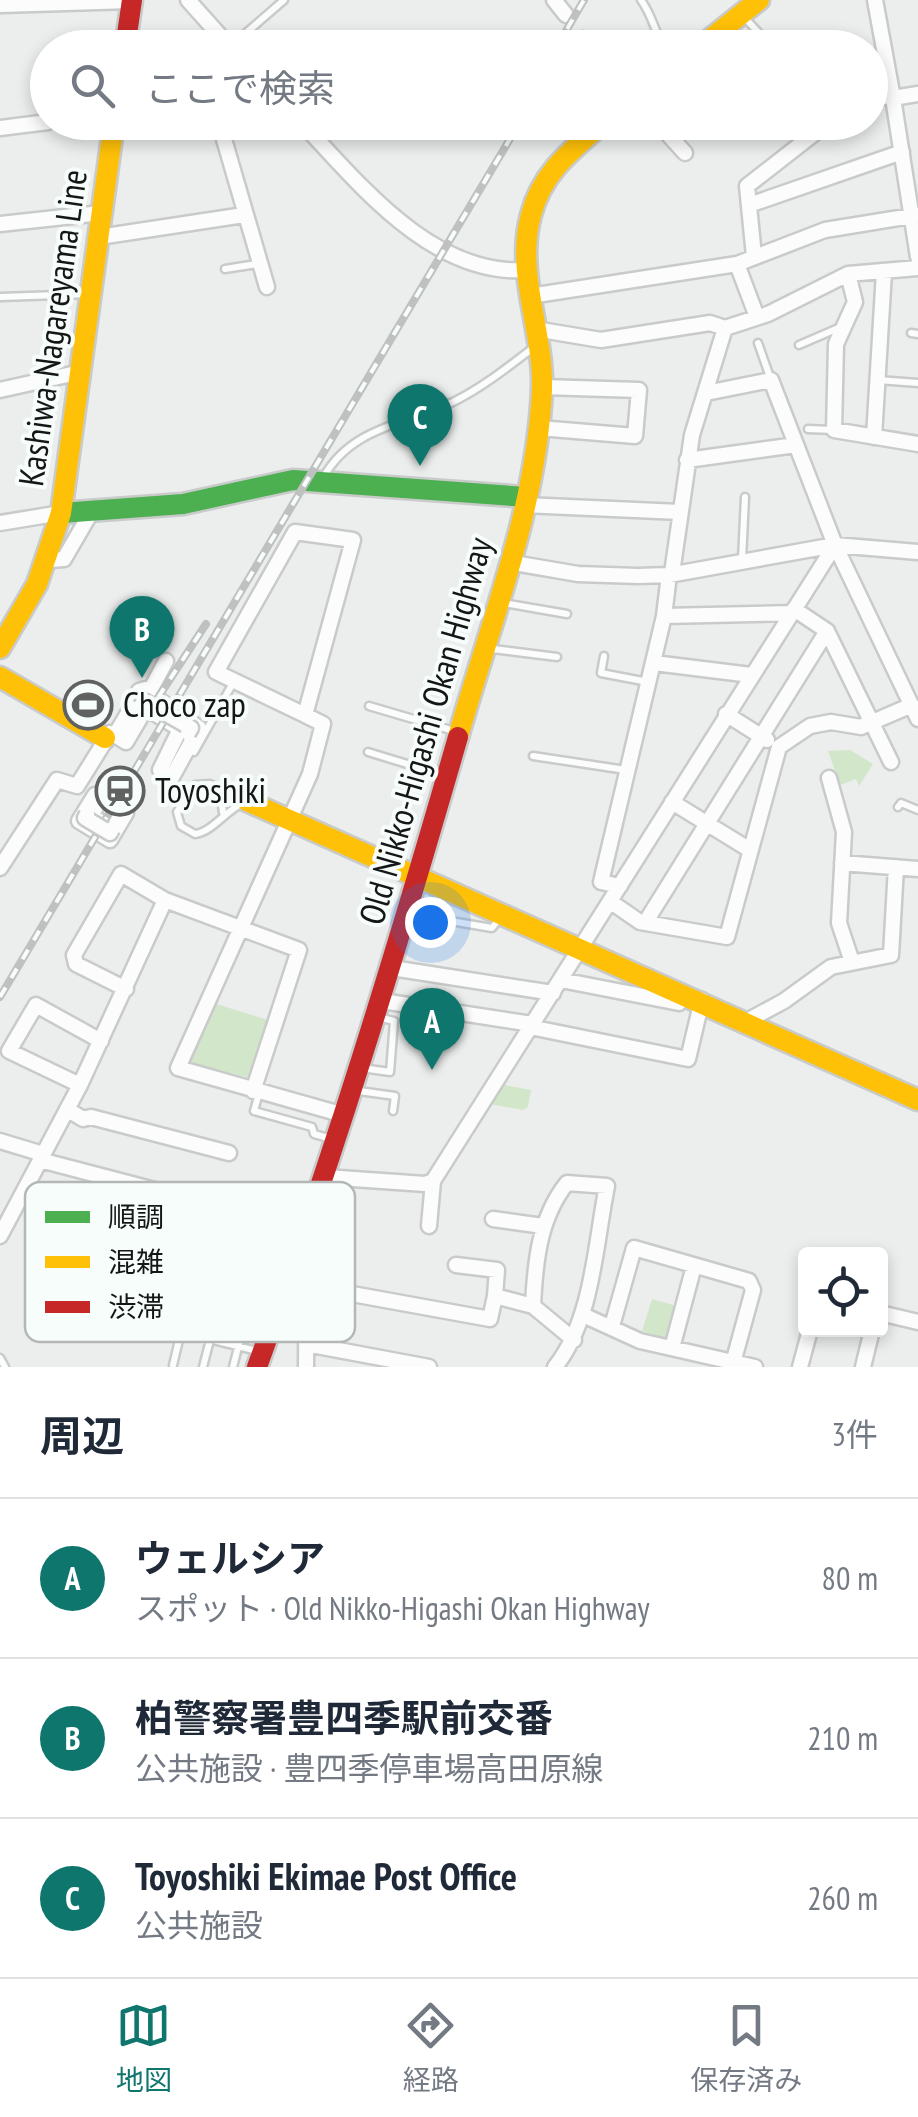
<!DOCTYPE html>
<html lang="ja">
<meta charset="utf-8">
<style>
:root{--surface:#fff;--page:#f6f6f7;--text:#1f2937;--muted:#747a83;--line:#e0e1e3;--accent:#0f766e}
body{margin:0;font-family:"PT Sans Narrow","Noto Sans JP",sans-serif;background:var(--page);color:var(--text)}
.controls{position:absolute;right:30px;bottom:30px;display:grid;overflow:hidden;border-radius:10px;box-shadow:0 5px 15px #0003}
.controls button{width:90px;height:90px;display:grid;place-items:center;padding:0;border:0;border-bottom:2px solid var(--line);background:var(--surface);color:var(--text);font:50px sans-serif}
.you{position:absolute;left:430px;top:922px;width:35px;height:35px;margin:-25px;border:8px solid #fff;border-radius:50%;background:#1a73e8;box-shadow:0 0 0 15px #1a73e833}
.badge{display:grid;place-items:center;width:65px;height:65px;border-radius:50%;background:var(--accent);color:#fff;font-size:32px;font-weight:700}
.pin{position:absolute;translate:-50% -82px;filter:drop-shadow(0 2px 5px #0008)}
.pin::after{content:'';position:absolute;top:52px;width:35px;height:30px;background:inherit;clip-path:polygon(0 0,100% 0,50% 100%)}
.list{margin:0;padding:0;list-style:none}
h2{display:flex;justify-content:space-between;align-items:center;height:130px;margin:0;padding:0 40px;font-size:42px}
h2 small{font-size:32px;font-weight:400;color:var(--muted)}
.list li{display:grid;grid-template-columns:65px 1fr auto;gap:30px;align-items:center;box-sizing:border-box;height:160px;padding:0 40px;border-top:2px solid var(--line)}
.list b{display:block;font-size:38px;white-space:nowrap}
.list p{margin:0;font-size:32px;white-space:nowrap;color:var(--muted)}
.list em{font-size:32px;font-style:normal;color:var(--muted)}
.icon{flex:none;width:55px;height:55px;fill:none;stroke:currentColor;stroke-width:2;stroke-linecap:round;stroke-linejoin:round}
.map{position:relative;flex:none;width:918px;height:1367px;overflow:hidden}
.search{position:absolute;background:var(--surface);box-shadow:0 5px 15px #0003;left:30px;right:30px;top:30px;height:110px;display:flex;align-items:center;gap:25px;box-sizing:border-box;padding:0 35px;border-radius:55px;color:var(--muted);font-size:38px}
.sheet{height:610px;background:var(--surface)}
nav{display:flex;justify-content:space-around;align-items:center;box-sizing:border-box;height:140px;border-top:2px solid var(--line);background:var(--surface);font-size:28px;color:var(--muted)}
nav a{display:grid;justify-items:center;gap:5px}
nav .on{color:var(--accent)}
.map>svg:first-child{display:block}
.green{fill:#d2e6c9}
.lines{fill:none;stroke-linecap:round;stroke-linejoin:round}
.lane-casing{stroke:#c9cbcb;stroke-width:11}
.street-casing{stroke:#c9cbcb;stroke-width:19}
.fast-casing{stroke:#c9cbcb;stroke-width:25}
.slow-casing{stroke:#c9cbcb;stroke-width:25}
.jam-casing{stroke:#c9cbcb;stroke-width:25}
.lane{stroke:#fcfcfc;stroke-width:6}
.street{stroke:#fcfcfc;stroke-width:14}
.fast{stroke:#4caf50;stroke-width:20}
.slow{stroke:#ffc107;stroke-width:20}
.jam{stroke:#c62828;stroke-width:20}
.rail-casing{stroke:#bfc0c0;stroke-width:8}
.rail{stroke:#f7fdfb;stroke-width:4;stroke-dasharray:11;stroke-linecap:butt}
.street-bridge-casing{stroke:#c9cbcb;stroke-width:19;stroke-linecap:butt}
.street-bridge{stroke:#fcfcfc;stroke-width:14}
.labels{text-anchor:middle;stroke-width:8;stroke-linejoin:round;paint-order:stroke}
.street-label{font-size:35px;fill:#151717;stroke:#f7fdfb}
.poi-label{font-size:35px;fill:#151717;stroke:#f7fdfb;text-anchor:start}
.key{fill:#f7fdfb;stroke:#b3b8b7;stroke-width:2.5}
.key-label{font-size:28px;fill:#151717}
</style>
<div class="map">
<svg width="918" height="1367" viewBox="0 0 918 1367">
<rect width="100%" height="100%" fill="#ebeeed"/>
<path class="green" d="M850 750 873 764 859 786 856 779 840 785 828 751Z
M213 1003 271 1021 252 1078 192 1064 188 1058Z
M504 1085 531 1090 528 1107 523 1110 490 1104Z
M652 1299 680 1307 669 1340 642 1331Z"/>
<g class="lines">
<g class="lane-casing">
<path id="lane" d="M641 0C653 16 654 33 666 48
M743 16 773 48
M583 35 594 48
M231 46 284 0
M225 269 257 264
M0 297 89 294
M911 333 918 334
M758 343 771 380
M799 345 843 326
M878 380 918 383
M808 429 833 430
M323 478C351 427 406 424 455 401 483 387 508 367 533 348
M742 560 745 497
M498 602 567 614
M485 648 557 657
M604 656 601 673 648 682
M369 706 454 731
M194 752 233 683
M368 752 443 775
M533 756 626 770
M210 784 247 801C226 809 213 832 195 834L181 826 177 812 195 785Z
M211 785 221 797 223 813
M898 807 901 803 918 810
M421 916 492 928 500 918
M362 1068 390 1072 394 1021 378 1017
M359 1091 395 1096 393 1111
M259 1093 254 1111 312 1127 314 1134 335 1140
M261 1352 181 1332 197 1275 280 1296
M0 1358 5 1367
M173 1365 181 1332
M203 1367 225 1282
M233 1367 253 1289"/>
</g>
<g class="street-casing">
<path id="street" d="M188 0 231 48
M554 0 566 15
M875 0 893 98
M0 5 131 1
M918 94 893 98 918 257
M870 99 890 96
M219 122 267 287
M301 122C359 184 433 277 527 270
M657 122 685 153
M0 128 48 122
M749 205 902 152
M0 224 101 213
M99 237 244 215
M754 256 747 186 829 122
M737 264 757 317
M848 274 855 302 836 344 834 430 918 444
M530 296 737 264 825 230 918 215
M535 329 601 340 710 323 725 328
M0 390 81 372
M706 393 771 380 835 545 918 719
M539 428 635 436 639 390 542 387
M874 437 884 272
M687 460 796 445
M524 505 680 512
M0 523 61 513
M50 560 64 559 93 509
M508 562 578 574 638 576 669 575 835 545 918 552
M672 573 692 435 725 328 768 314 848 274 918 268
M794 609 827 631 891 762
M664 616 791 613
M654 663 751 675
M139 691 152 687 166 661
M140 693 156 698 199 728 172 777 160 770 180 729 146 708 126 742 115 735Z
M726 714 767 740
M305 715 216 672 295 532 353 540 305 715 323 724 310 774 178 1068 344 1115
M829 778 844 832 839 923 852 962
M95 795 101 798 91 816 110 827 120 809 126 813 110 840 79 821Z
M672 802 750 850
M842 863 918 869
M0 868 57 780 77 786 110 733
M620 886 601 882 664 616 669 575
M611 902 640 922 727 937 779 747 810 726 831 722 861 727 912 705
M645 923 827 631
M392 968 553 993
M561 980 679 1003
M126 989 76 964 74 955 121 874 165 900
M382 1001 532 1024
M747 1021 784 1001 831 967 891 955 896 867
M530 1027 688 1059 702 1000
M80 1085 9 1051 36 1005 101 1041
M67 1109 83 1119 91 1117 229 1153
M0 1141 43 1154
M40 1160 308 1230
M325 1177 425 1184 433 1181 835 545
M493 1219 543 1226
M429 1226 433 1181
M0 1236 80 1085 165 900 299 950 253 1091
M301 1249 307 1262 306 1367
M456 1265 497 1270 495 1296 533 1306
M308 1286 490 1319 495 1296
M880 1313 918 1322
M583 1315 640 1341 755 1367
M612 1326 634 1248 749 1281 753 1290 733 1363
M306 1344 429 1367
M672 1348 694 1266
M555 1367C593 1319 595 1245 607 1186L567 1183C539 1218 535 1263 533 1306L574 1340
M800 1367 810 1330
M863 1367 872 1330"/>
</g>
<g class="fast-casing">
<path id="fast" d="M61 513 183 504 293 480 526 497"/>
</g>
<g class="slow-casing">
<path id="slow" d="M699 48 759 0
M0 648 37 584 61 513 114 122
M0 677 105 738
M458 737C490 624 537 507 542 389 544 332 515 273 531 215 542 172 572 150 604 122
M247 801 918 1100"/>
</g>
<g class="jam-casing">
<path id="jam" d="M125 48 132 0
M257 1367C333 1159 397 949 458 737"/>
</g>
<use href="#lane" class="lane"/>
<use href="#street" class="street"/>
<use href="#fast" class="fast"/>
<use href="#slow" class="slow"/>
<use href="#jam" class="jam"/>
<g class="rail-casing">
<path id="rail" d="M556 48 584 0
M146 716 206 624
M0 997 520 122"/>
</g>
<use href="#rail" class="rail"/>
<g class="street-bridge-casing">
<path id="street-bridge" d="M141 706 144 701 191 728 188 733
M87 814 85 818 110 833 112 829"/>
</g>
<use href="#street-bridge" class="street-bridge"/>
</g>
<defs>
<g id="stadium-ring" transform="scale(2.5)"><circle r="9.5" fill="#f7fdfb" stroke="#606262" stroke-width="1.5"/><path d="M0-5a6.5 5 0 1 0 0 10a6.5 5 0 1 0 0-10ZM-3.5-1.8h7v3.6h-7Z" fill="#606262"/></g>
<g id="station-ring" transform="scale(2.5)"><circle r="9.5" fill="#f7fdfb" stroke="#606262" stroke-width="1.5"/><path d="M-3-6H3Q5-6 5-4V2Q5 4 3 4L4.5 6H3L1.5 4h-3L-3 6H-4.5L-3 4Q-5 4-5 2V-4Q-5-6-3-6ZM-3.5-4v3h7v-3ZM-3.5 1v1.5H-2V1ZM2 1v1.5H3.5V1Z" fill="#606262"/></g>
</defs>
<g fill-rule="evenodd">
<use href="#stadium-ring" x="88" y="705"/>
<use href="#station-ring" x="120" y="791"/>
</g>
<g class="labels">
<g class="street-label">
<text transform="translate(53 328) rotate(-82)" y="12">Kashiwa-Nagareyama Line</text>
<text transform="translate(426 731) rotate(-74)" y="12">Old Nikko-Higashi Okan Highway</text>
</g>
<g class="poi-label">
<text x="123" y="717">Choco zap</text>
<text x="155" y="803">Toyoshiki</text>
</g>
</g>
<rect x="25" y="1182" width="330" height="160" rx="15" class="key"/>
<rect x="45" y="1211" width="45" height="12" fill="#4caf50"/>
<rect x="45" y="1256" width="45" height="12" fill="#ffc107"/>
<rect x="45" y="1301" width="45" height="12" fill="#c62828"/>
<g class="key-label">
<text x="108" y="1227">順調</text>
<text x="108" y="1272">混雑</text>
<text x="108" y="1317">渋滞</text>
</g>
</svg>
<div class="controls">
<button><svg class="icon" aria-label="locate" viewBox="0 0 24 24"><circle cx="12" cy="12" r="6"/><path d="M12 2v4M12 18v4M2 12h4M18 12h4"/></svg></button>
</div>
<div class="you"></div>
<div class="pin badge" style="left:432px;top:1070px">A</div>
<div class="pin badge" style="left:142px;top:678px">B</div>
<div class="pin badge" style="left:420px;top:466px">C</div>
<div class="search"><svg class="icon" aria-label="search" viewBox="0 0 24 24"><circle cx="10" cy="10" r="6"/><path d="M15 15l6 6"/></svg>ここで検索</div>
</div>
<section class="sheet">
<h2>周辺<small>3件</small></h2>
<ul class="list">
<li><span class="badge">A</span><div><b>ウェルシア</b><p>スポット · Old Nikko-Higashi Okan Highway</p></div><em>80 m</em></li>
<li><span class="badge">B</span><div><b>柏警察署豊四季駅前交番</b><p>公共施設 · 豊四季停車場高田原線</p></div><em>210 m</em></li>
<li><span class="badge">C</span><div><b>Toyoshiki Ekimae Post Office</b><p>公共施設</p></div><em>260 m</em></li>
</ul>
</section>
<nav>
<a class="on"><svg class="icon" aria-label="map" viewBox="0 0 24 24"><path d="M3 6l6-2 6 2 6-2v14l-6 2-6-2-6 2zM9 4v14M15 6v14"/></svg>地図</a>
<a><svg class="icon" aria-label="directions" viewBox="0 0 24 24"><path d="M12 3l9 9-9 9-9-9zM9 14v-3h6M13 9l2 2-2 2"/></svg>経路</a>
<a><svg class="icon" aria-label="saved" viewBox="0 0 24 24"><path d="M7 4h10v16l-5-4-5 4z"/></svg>保存済み</a>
</nav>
